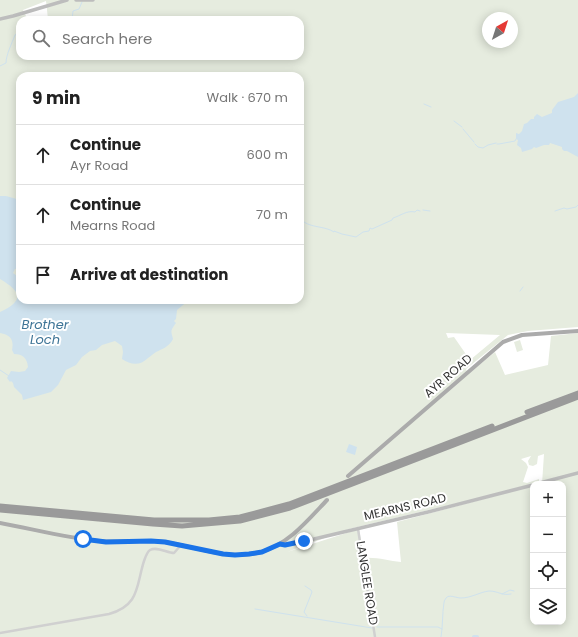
<!DOCTYPE html>
<meta charset="utf-8">
<style>
:root{--surface:#fff;--page:#f6f6f6;--text:#222;--muted:#767676;--line:#e0e0e0}
body{margin:0;font-family:Poppins,sans-serif;background:var(--page);color:var(--text)}
.controls{position:absolute;right:12px;bottom:12px;display:grid;overflow:hidden;border-radius:8px;box-shadow:0 2px 10px #0003}
.controls button{width:36px;height:36px;display:grid;place-items:center;padding:0;border:0;border-bottom:1px solid var(--line);background:var(--surface);color:var(--text);font:20px sans-serif}
.compass{position:absolute;left:482px;top:12px;width:36px;height:36px;border-radius:50%;background:var(--surface);box-shadow:0 2px 10px #0003;rotate:39deg}
.stop{position:absolute;width:12px;height:12px;margin:-9px;border:3px solid #1a73e8;border-radius:50%;background:#fff}
.stop.end{background:#1a73e8;border-color:#fff;box-shadow:0 1px 4px #0008}
.list{margin:0;padding:0;list-style:none}
h2{display:flex;justify-content:space-between;align-items:center;height:52px;margin:0;padding:0 16px;font-size:17px}
h2 small{font-size:13px;font-weight:400;color:var(--muted)}
.list li{display:grid;grid-template-columns:26px 1fr auto;gap:12px;align-items:center;box-sizing:border-box;height:60px;padding:0 16px;border-top:1px solid var(--line)}
.list b{display:block;font-size:15px;white-space:nowrap}
.list p{margin:0;font-size:13px;white-space:nowrap;color:var(--muted)}
.list em{font-size:13px;font-style:normal;color:var(--muted)}
.icon{flex:none;width:22px;height:22px;fill:none;stroke:currentColor;stroke-width:2;stroke-linecap:round;stroke-linejoin:round}
.map{position:relative;flex:none;width:578px;height:637px;overflow:hidden}
.search{position:absolute;background:var(--surface);box-shadow:0 2px 10px #0003;left:16px;top:16px;width:288px;height:44px;display:flex;align-items:center;gap:10px;box-sizing:border-box;padding:0 14px;border-radius:12px;color:var(--muted);font-size:15px}
.panel{position:absolute;background:var(--surface);box-shadow:0 2px 10px #0003;left:16px;top:72px;width:288px;height:232px;border-radius:12px}
.map>svg:first-child{display:block}
.green{fill:#e6ecdf;fill-rule:evenodd}
.water{fill:#cfe2ee}
.lines{fill:none;stroke-linecap:round;stroke-linejoin:round}
.stream{stroke:#cfe2ee;stroke-width:1}
.river{stroke:#cfe2ee;stroke-width:4}
.street{stroke:#d0d0d0;stroke-width:2.5}
.secondary{stroke:#bdbdbd;stroke-width:3.5}
.primary{stroke:#ababab;stroke-width:4}
.highway{stroke:#9a9a9a;stroke-width:5}
.route{stroke:#1a73e8;stroke-width:5}
.labels{text-anchor:middle;stroke-width:4;stroke-linejoin:round;paint-order:stroke}
.street-label{font-size:12px;fill:#333;stroke:#fff}
.water-label{font-size:13px;font-style:italic;fill:#3f7597;stroke:#fff}
</style>
<div class="map">
<svg width="578" height="637" viewBox="0 0 578 637">
<rect width="100%" height="100%" fill="#fff"/>
<path class="green" d="M0 0H578V327L528 331 508 335 466 369 468 374 495 352 505 375 548 365 551 336 578 333V637H0ZM46 1 48 19 43 20H300V56H20V20H28L23 10ZM488 18H512V42H488ZM20 76H300V300H20ZM446 333 500 335 470 360 454 337 448 338ZM544 454 542 484H563V622H533V486L397 522 401 562C389 561 377 557 364 558L359 529 287 552 349 529 471 500 539 482V479L527 483 523 482 528 467 526 463 521 459 531 456 528 461 529 465 533 466 537 464 538 456Z
M520 340 523 350 517 352 514 342Z"/>
<path class="water" d="M578 93V157L567 151H564L562 149V147L550 143 549 145H544L536 148 534 147 532 149 522 152 521 148 517 145 518 140 516 139V133L519 134 522 131 524 124 527 123 531 119H534V117L537 114 542 117 552 113V110L558 102 574 97Z
M0 196H6L20 200V268L15 269 13 273 17 276 20 273V300H189L177 310 176 319 174 321 176 323C170 331 171 331 173 339 169 347 162 349 156 352 153 354 151 356 148 358 140 366 131 365 122 359L123 352 122 346 115 341 102 345 96 350 90 351 82 357 76 365 66 370 58 385 51 392 23 400 22 395 14 387 13 383 11 381 10 382 7 378 11 371 19 372 25 371 28 367C27 358 23 354 14 354L12 350C14 340 11 335 0 333V312C26 300 20 291 0 279Z
M349 444 357 447 355 455 346 452Z"/>
<g class="lines">
<path class="stream" d="M72 20 73 11 79 9 82 2
M0 66 6 63C6 55 12 43 15 35L20 32
M424 104 431 107
M454 121 462 127
M463 129 474 142
M475 144 478 147 483 148 488 145 496 143
M497 144H499L515 141 516 139
M423 210 430 211
M555 211 564 208 567 209 576 207 578 205
M300 223 304 222C313 228 325 226 334 232V231L342 234 356 237 363 232 369 231 370 228 372 229 392 220 393 218C400 216 407 210 415 212L417 210 420 211
M520 291 523 287
M0 370 9 376
M305 586 311 590 312 592 304 612 307 616
M502 594 510 590 514 591
M255 609 372 628
M443 611C444 607 443 601 446 598 449 594 456 598 461 598 471 598 480 592 489 591 498 591 502 596 511 594
M377 627H438L442 629 441 637
M442 629 443 612"/>
<path class="river" d="M474 637H477"/>
<path class="street" d="M358 529 375 637
M0 633 109 614C140 605 136 586 144 561 145 558 147 552 150 550 157 546 167 553 174 553L181 545"/>
<path class="secondary" d="M76 0H93
M0 19 13 16 67 0
M536 484 578 473
M280 544 285 545 314 539 428 512 533 485"/>
<path class="primary" d="M348 476 503 342 522 335 578 331
M0 523C33 529 66 538 99 541 121 543 143 539 165 542 197 547 229 561 261 552 289 544 308 520 327 500"/>
<path class="highway" d="M527 412 578 393
M0 506 154 520H209L240 517 289 504 492 426
M0 510 153 524 182 526 240 521 290 508 578 397"/>
</g>
<g class="lines">
<path class="route" d="M83 539 106 542 151 541 165 542 223 554 235 555 249 554 262 552 280 544 285 545 304 541"/>
</g>
<g class="labels">
<g class="street-label">
<text transform="translate(448 376) rotate(-41)" y="4">AYR ROAD</text>
<text transform="translate(405 507) rotate(-13)" y="4">MEARNS ROAD</text>
<text transform="translate(367 583) rotate(81)" y="4">LANGLEE ROAD</text>
</g>
<g class="water-label">
<text x="45" y="329">Brother<tspan x="45" dy="15">Loch</tspan></text>
</g>
</g>
</svg>
<div class="controls">
<button>+</button>
<button>−</button>
<button><svg class="icon" aria-label="locate" viewBox="0 0 24 24"><circle cx="12" cy="12" r="6"/><path d="M12 2v4M12 18v4M2 12h4M18 12h4"/></svg></button>
<button><svg class="icon" aria-label="layers" viewBox="0 0 24 24"><path d="M12 4l9 5-9 5-9-5zM3 14l9 5 9-5"/></svg></button>
</div>
<svg class="compass" viewBox="-18 -18 36 36"><path d="M0-13l5 13h-10z" fill="#e53935"/><path d="M0 13l5-13h-10z" fill="#767676"/></svg>
<div class="stop" style="left:83px;top:539px"></div>
<div class="stop end" style="left:304px;top:541px"></div>
<div class="search"><svg class="icon" aria-label="search" viewBox="0 0 24 24"><circle cx="10" cy="10" r="6"/><path d="M15 15l6 6"/></svg>Search here</div>
<section class="panel">
<h2>9 min<small>Walk · 670 m</small></h2>
<ul class="list">
<li><svg class="icon" aria-label="ahead" viewBox="0 0 24 24"><path d="M12 20V5M6 11l6-6 6 6"/></svg><div><b>Continue</b><p>Ayr Road</p></div><em>600 m</em></li>
<li><svg class="icon" aria-label="ahead" viewBox="0 0 24 24"><path d="M12 20V5M6 11l6-6 6 6"/></svg><div><b>Continue</b><p>Mearns Road</p></div><em>70 m</em></li>
<li><svg class="icon" aria-label="arrive" viewBox="0 0 24 24"><path d="M6 21V4h12l-3 4 3 4H6"/></svg><div><b>Arrive at destination</b></div></li>
</ul>
</section>
</div>
